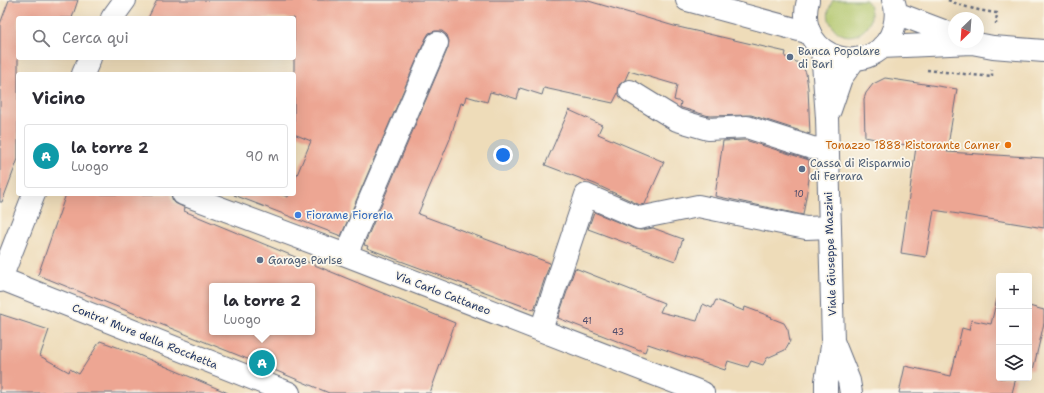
<!DOCTYPE html>
<html lang="it">
<meta charset="utf-8">
<style>
:root{--surface:#fff;--page:#f2f2f3;--text:#2b2b33;--muted:#7c7c81;--line:#e1e1e2;--accent:#2563eb}
body{margin:0;font-family:"Shantell Sans",sans-serif;background:var(--page);color:var(--text)}
.controls{position:absolute;right:12px;bottom:12px;display:grid;overflow:hidden;border-radius:4px;box-shadow:0 4px 16px #0002}
.controls button{width:36px;height:36px;display:grid;place-items:center;padding:0;border:0;border-bottom:1px solid var(--line);background:var(--surface);color:var(--text);font:20px sans-serif}
.compass{position:absolute;left:948px;top:12px;width:36px;height:36px;border-radius:50%;background:var(--surface);box-shadow:0 4px 16px #0002;rotate:205deg}
.you{position:absolute;left:503px;top:155px;width:14px;height:14px;margin:-10px;border:3px solid #fff;border-radius:50%;background:#1a73e8;box-shadow:0 0 0 6px #1a73e833}
.badge{display:grid;place-items:center;width:26px;height:26px;border-radius:50%;background:var(--accent);color:#fff;font-size:13px;font-weight:700}
.pin{position:absolute;translate:-50% -50%;border:2px solid #fff;box-shadow:0 1px 4px #0006}
.popup{position:absolute;left:209px;top:283px;width:106px;height:52px;box-sizing:border-box;display:grid;place-content:center;border-radius:4px;background:var(--surface);filter:drop-shadow(0 1px 3px #0005);font-size:13px;white-space:nowrap;color:var(--muted)}
.popup b{font-size:15px;color:var(--text)}
.popup::after{content:'';position:absolute;left:50%;top:100%;margin-left:-8px;border:8px solid transparent;border-top-color:var(--surface)}
.list{margin:0;padding:0;list-style:none}
h2{display:flex;justify-content:space-between;align-items:center;height:52px;margin:0;padding:0 16px;font-size:17px}
h2 small{font-size:13px;font-weight:400;color:var(--muted)}
.list li{display:grid;grid-template-columns:26px 1fr auto;gap:12px;align-items:center;box-sizing:border-box;height:64px;margin:0 8px 8px;padding:0 8px;border:1px solid var(--line);border-radius:4px}
.list b{display:block;font-size:15px;white-space:nowrap}
.list p{margin:0;font-size:13px;white-space:nowrap;color:var(--muted)}
.list em{font-size:13px;font-style:normal;color:var(--muted)}
.icon{flex:none;width:22px;height:22px;fill:none;stroke:currentColor;stroke-width:2;stroke-linecap:round;stroke-linejoin:round}
.map{position:relative;flex:none;width:1044px;height:393px;overflow:hidden}
.search{position:absolute;background:var(--surface);box-shadow:0 4px 16px #0002;left:16px;top:16px;width:280px;height:44px;display:flex;align-items:center;gap:10px;box-sizing:border-box;padding:0 14px;border-radius:4px;color:var(--muted);font-size:15px}
.panel{position:absolute;background:var(--surface);box-shadow:0 4px 16px #0002;left:16px;top:72px;width:280px;height:124px;border-radius:4px}
.map>svg:first-child{display:block}
.green{fill:#afc468;stroke:#657a63}
.building{fill:#eda693;fill-rule:evenodd}
.lines{fill:none;stroke-linecap:round;stroke-linejoin:round}
.minor-casing{stroke:#656c7e;stroke-width:24}
.major-casing{stroke:#656c7e;stroke-width:24}
.path{stroke:#656c7e;stroke-width:2.5;stroke-dasharray:3 3;stroke-linecap:butt}
.minor{stroke:#fff;stroke-width:22}
.major{stroke:#fff;stroke-width:22}
.service-dot{fill:#5c6f8a;stroke:#fbf7ec;stroke-width:1.5}
.food-dot{fill:#e8710a;stroke:#fbf7ec;stroke-width:1.5}
.shop-dot{fill:#3f7fe0;stroke:#fbf7ec;stroke-width:1.5}
.labels{text-anchor:middle;stroke-width:3.5;stroke-linejoin:round;paint-order:stroke}
.number-label{font-size:9px;fill:#504d6b}
.service-label{font-size:11px;fill:#4e5e75;stroke:#fbf7ec;text-anchor:start}
.food-label{font-size:11px;fill:#c56008;stroke:#fbf7ec;text-anchor:end}
.shop-label{font-size:11px;fill:#366cbe;stroke:#fbf7ec;text-anchor:start}
.street-label{font-size:11px;fill:#1b2f5e;stroke:#fbf7ec}
</style>
<div class="map">
<svg width="1044" height="393" viewBox="0 0 1044 393">
<rect width="100%" height="100%" fill="#fbf7ec"/>
<filter id="ink" filterUnits="userSpaceOnUse"><feTurbulence type="fractalNoise" baseFrequency=".025" numOctaves="2"/><feDisplacementMap in="SourceGraphic" scale="8" xChannelSelector="R" yChannelSelector="G"/><feConvolveMatrix kernelMatrix="1 2 1 2 8 2 1 2 1" color-interpolation-filters="sRGB"/></filter>
<filter id="wash" filterUnits="userSpaceOnUse"><feTurbulence type="fractalNoise" baseFrequency=".012" numOctaves="4" result="noise"/><feDisplacementMap in="SourceGraphic" scale="16" xChannelSelector="R" yChannelSelector="G"/><feGaussianBlur stdDeviation="0.9" result="paint"/><feColorMatrix in="noise" values="0 0 0 0 0 0 0 0 0 0 0 0 0 0 0 0 0 1.4 0 .05"/><feComposite in="paint" operator="in"/></filter>
<g filter="url(#wash)">
<rect width="100%" height="100%" fill="#eedcb9"/>
<path class="green" d="M833 0H866C885 27 846 51 831 24 826 16 829 7 833 0Z"/>
<g id="blocks">
<path class="building" d="M9 0H78L72 18H18V159L2 202H0V24Z
M157 0H585L674 26 786 52 785 57 801 64 806 73 808 88 810 134 751 115 709 116 682 108 680 107 681 102 674 100 677 85 629 71 625 80 619 85 618 93 613 103 544 88 542 95 520 88 517 99 498 93V94L490 92 487 102 466 96 464 104 461 103 450 139 418 214 550 263 534 310 398 260 367 248 368 246 364 245 448 48 449 41 447 35 442 31H435L429 33 426 38 341 236 234 195V194H280L288 197 289 194H294V182L311 141 294 134V18H148Z
M885 78 957 89 947 152 1044 158V228L934 210 926 257 901 253 916 147 865 137 864 99 866 93 873 84Z
M569 110 602 125 598 134 664 162 645 204 640 205 595 184 545 165Z
M745 140 809 160V179L803 215 715 196 723 141Z
M66 194H171L173 202 185 208 184 211 455 323 430 393H329L272 369 271 373 248 363 250 360 38 275ZM212 286H312V332H212Z
M594 212 634 229 641 230 653 228 683 239 675 261 588 229Z
M575 268 664 303 660 312 697 321 703 304 712 308 716 300 744 311 745 307 772 317 771 318 784 323 788 330 790 341 785 350 767 358 763 365 751 361 748 367 728 361 725 370 648 344 645 352 558 318Z
M997 299 999 300V378H1016L1012 393H899L905 366 951 376 962 328 969 330 971 320 991 324Z
M1029 306 1044 310V323L1033 370H1029Z
M0 314 49 330 40 356 69 372 70 369 79 374 100 341 134 353 228 393H0Z"/>
</g>
</g>
<g filter="url(#ink)">
<use href="#blocks" fill-opacity="0" stroke="#656c7e" stroke-width="1"/>
<g class="lines">
<g class="minor-casing">
<path id="minor" d="M687 0 810 33
M112 18 125 0
M83 74 90 58
M630 91 677 120 708 129 747 127 812 148 827 149
M183 194 346 255 703 393
M346 255 437 43
M2 279 289 393
M0 281 34 194
M541 330 586 195 639 218 698 206 806 228 830 227"/>
</g>
<g class="major-casing">
<path id="major" d="M808 0C792 62 878 82 894 27 896 19 897 9 893 0
M896 13 954 35
M882 47 972 43 993 47 1044 51
M822 49 827 118 833 341 826 381V393
M830 110 841 78 855 59
M833 341 849 381 851 393"/>
</g>
<path class="path" d="M948 0C964 7 979 11 997 13L996 24
M927 70 992 77V69"/>
<use href="#minor" class="minor"/>
<use href="#major" class="major"/>
</g>
</g>
<g class="service-dot">
<circle cx="790" cy="57" r="4"/>
<circle cx="802" cy="169" r="4"/>
<circle cx="260" cy="260" r="4"/>
</g>
<circle class="food-dot" cx="1008" cy="145" r="4"/>
<circle class="shop-dot" cx="298" cy="215" r="4"/>
<g class="labels">
<g class="number-label">
<text x="799" y="197">10</text>
<text x="587" y="324">41</text>
<text x="618" y="335">43</text>
</g>
<g class="service-label">
<text x="798" y="55">Banca Popolare<tspan x="798" dy="13">di Bari</tspan></text>
<text x="810" y="167">Cassa di Risparmio<tspan x="810" dy="13">di Ferrara</tspan></text>
<text x="268" y="264">Garage Parise</text>
</g>
<g class="food-label">
<text x="1000" y="149">Tonazzo 1888 Ristorante Carner</text>
</g>
<g class="shop-label">
<text x="306" y="219">Fiorame Fioreria</text>
</g>
<g class="street-label">
<text transform="translate(830 254) rotate(-92)" y="4">Viale Giuseppe Mazzini</text>
<text transform="translate(443 293) rotate(21)" y="4">Via Carlo Cattaneo</text>
<text transform="translate(145 336) rotate(22)" y="4">Contra' Mure della Rocchetta</text>
</g>
</g>
</svg>
<div class="controls">
<button>+</button>
<button>−</button>
<button><svg class="icon" aria-label="layers" viewBox="0 0 24 24"><path d="M12 4l9 5-9 5-9-5zM3 14l9 5 9-5"/></svg></button>
</div>
<svg class="compass" viewBox="-18 -18 36 36"><path d="M0-13l5 13h-10z" fill="#e53935"/><path d="M0 13l5-13h-10z" fill="#7c7c81"/></svg>
<div class="you"></div>
<div class="pin badge" style="left:262px;top:363px;background:#0f9aa8">A</div>
<div class="popup"><b>la torre 2</b>Luogo</div>
<div class="search"><svg class="icon" aria-label="search" viewBox="0 0 24 24"><circle cx="10" cy="10" r="6"/><path d="M15 15l6 6"/></svg>Cerca qui</div>
<section class="panel">
<h2>Vicino<small></small></h2>
<ul class="list">
<li><span class="badge" style="background:#0f9aa8">A</span><div><b>la torre 2</b><p>Luogo</p></div><em>90 m</em></li>
</ul>
</section>
</div>
